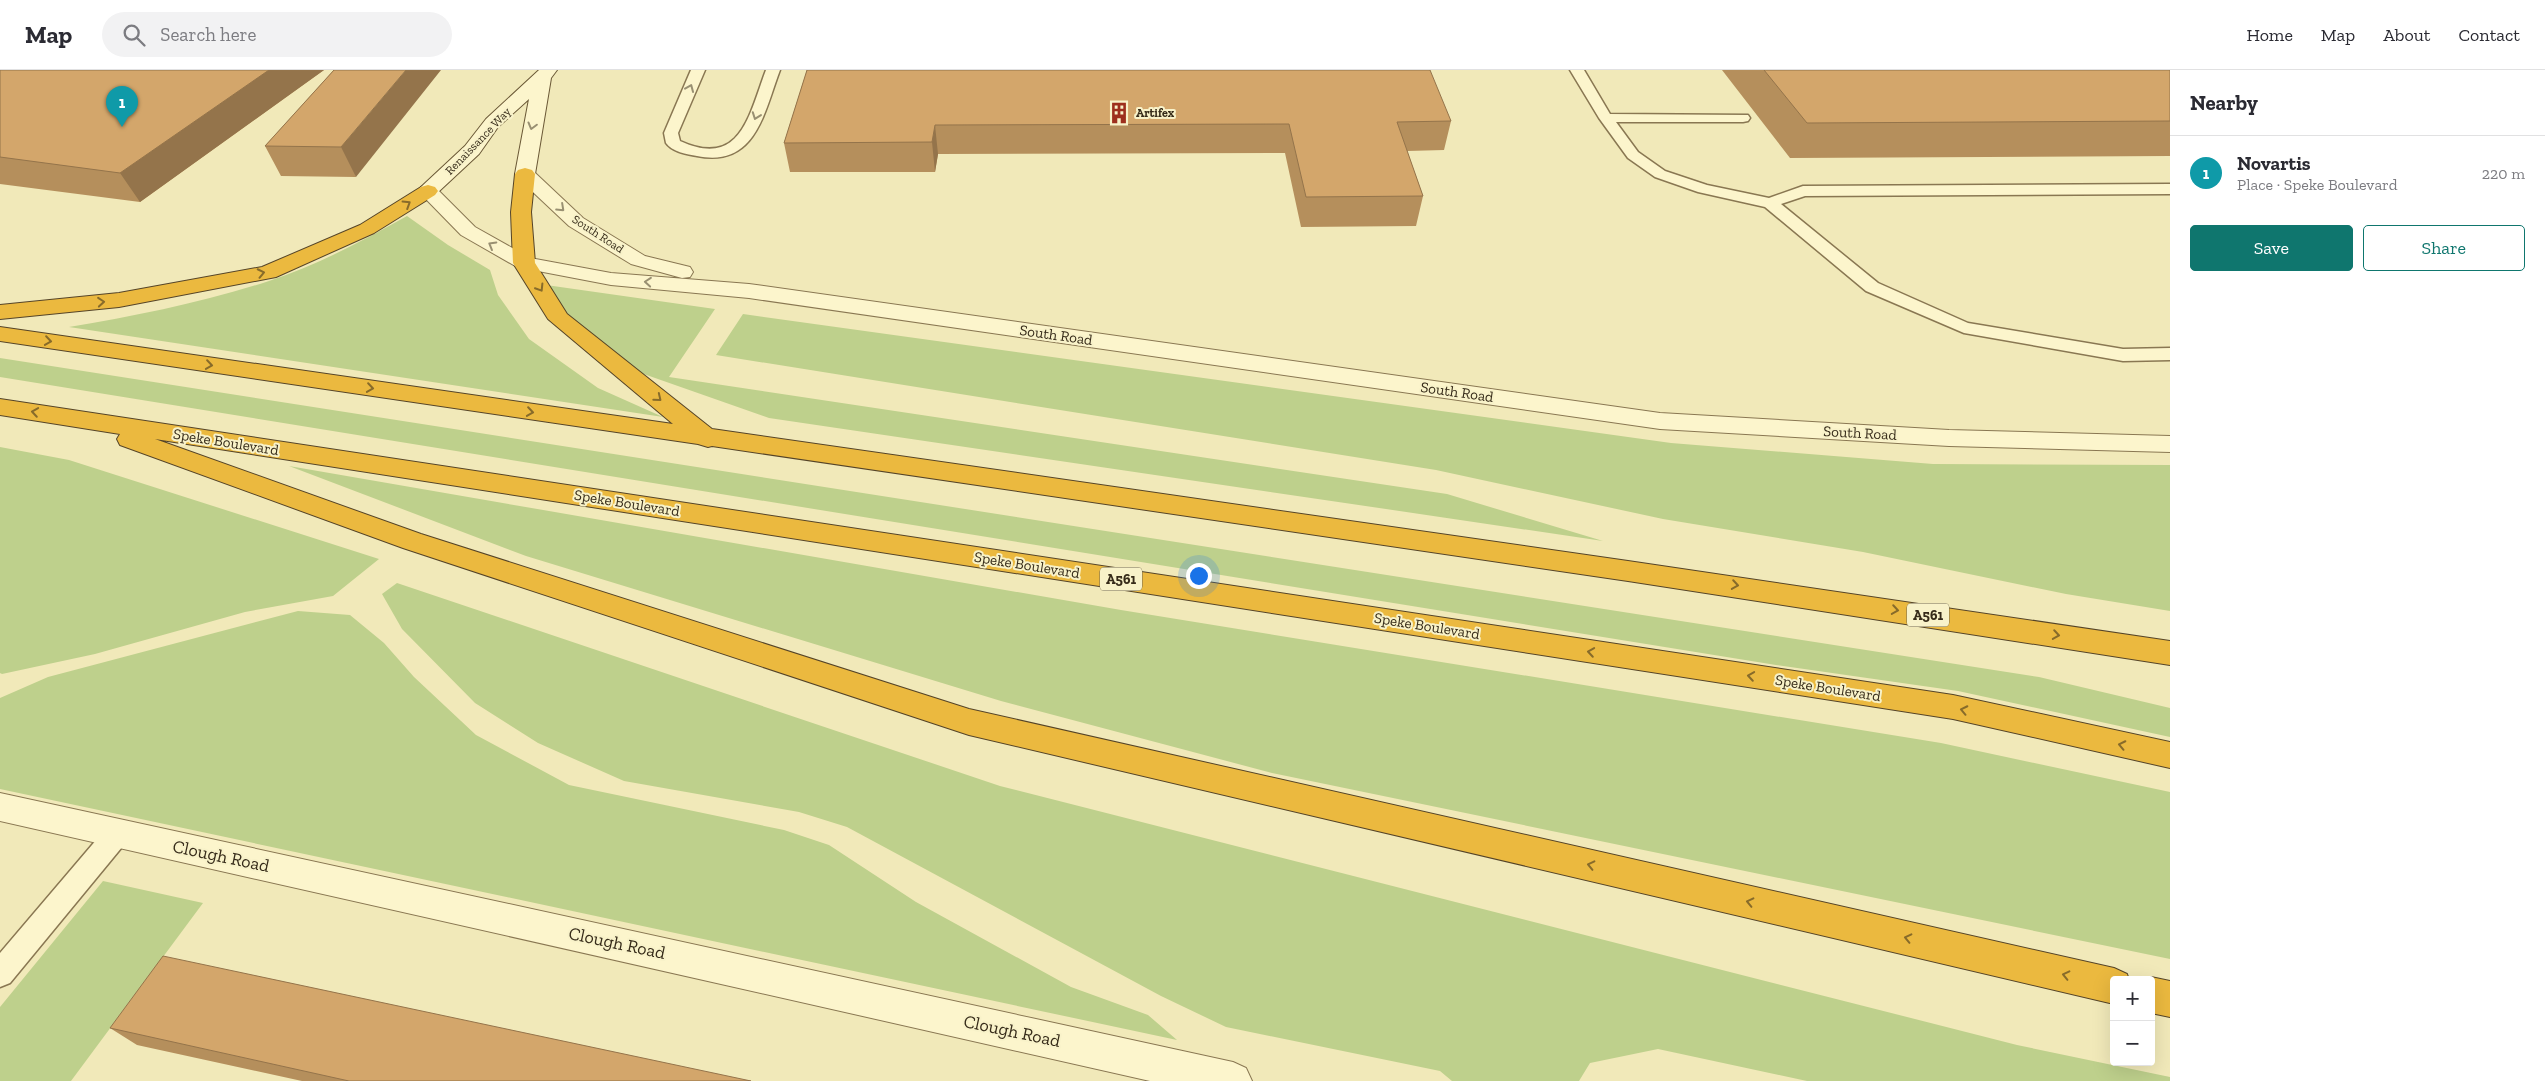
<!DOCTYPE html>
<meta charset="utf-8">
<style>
:root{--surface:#fff;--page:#f2f2f3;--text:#2b2b33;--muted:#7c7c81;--line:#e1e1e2;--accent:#0f766e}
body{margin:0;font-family:"Zilla Slab",serif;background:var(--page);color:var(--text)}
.controls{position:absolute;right:15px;bottom:15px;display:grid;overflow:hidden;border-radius:5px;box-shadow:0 5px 20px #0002}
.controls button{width:45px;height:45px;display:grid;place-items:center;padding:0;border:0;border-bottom:1px solid var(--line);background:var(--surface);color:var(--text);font:25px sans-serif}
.you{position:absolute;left:1198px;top:505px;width:18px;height:18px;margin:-12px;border:4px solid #fff;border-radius:50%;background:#1a73e8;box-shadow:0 0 0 8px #1a73e833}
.badge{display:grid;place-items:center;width:32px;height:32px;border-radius:50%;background:var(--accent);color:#fff;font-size:16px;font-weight:700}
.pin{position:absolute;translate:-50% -41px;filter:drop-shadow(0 1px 2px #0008)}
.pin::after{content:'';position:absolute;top:26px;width:18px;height:15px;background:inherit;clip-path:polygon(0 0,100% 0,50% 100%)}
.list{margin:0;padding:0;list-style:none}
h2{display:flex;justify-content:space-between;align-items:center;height:65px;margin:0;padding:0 20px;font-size:21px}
h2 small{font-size:16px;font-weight:400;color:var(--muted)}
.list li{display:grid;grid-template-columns:32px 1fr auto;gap:15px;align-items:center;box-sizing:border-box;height:75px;padding:0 20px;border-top:1px solid var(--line)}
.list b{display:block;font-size:19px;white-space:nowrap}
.list p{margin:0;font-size:16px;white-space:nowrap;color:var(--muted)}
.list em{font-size:16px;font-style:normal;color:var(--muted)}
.actions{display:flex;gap:10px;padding:15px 20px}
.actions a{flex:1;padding:11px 0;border:1px solid var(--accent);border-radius:5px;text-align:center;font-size:18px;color:var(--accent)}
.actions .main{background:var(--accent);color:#fff}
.icon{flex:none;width:28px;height:28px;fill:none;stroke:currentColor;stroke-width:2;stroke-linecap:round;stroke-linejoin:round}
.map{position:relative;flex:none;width:2170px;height:1011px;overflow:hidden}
header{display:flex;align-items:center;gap:30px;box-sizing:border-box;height:70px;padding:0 25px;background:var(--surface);border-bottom:1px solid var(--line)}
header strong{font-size:24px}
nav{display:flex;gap:28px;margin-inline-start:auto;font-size:18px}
.search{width:350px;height:45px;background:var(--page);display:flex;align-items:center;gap:12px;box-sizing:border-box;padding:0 18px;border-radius:28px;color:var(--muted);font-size:19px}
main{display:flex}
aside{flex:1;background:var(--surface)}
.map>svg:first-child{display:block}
.green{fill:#bed08c}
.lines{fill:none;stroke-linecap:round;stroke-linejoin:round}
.lane-casing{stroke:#897752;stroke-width:3}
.street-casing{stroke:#897752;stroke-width:2}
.secondary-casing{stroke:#6a5836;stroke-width:2}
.highway-casing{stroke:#554428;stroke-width:2}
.lane{fill:#fcf5cc;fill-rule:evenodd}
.street{fill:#fcf5cc;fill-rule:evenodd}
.secondary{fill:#fcf5cc;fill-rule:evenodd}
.highway{fill:#ebb93f;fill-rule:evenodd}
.wall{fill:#b58f5c}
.shaded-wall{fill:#94744b}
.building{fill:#d3a66b;stroke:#94744b}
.oneway{stroke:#999072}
.oneway2{stroke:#876b2a}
.labels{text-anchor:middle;stroke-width:4;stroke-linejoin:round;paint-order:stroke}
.far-poi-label{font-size:12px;font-weight:bold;fill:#362b19;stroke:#f8f2c9;text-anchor:start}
.far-street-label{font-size:12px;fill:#362b19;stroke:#f8f2c9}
.shield{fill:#f8f2c9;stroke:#70674e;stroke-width:1}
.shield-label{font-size:14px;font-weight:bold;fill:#362b19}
.street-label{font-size:15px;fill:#362b19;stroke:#f8f2c9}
.near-street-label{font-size:18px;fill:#362b19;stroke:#f8f2c9}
</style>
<header>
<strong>Map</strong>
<div class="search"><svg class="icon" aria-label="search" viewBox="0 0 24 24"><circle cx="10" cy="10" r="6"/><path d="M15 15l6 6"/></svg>Search here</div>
<nav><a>Home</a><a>Map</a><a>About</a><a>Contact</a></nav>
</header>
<main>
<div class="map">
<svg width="2170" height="1011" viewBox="0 0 2170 1011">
<rect width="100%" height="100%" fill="#f1e9b9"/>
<path class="green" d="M407 146 448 175 490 200 498 225 529 269 598 318 663 347 69 257C136 246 204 232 269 211 318 195 362 171 407 146Z
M539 214 715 239 669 307 1447 424 1603 471 769 348 638 302 567 262Z
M743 244 1671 373 1933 394 2170 395V541L2066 524 1863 482 1663 449 1436 400 716 285Z
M0 288 2039 607 2170 638V667L1958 621 1776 595 0 307Z
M0 377 69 390 379 489 333 526 245 542 95 584 2 604 0 603Z
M289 396 1121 540 1941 673 2170 722V889L1272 703 1001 631 526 486Z
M397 513 1000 716 2017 975 2170 1007V1011H1807L1658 979 1590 993 1579 1011H1452L1440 1001 1226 957 1161 926 847 757 799 742 624 711 538 673 475 633 402 559 382 524Z
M298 541 350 545 384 573 414 607 476 665 569 715 784 760 829 775 916 832 1071 917 1148 945 1177 970 0 719V628L48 607Z
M103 811 203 833 71 1011H0V937Z"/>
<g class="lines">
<g class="lane-casing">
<path id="lane" d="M691 0H705L678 63 680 71C741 99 749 45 766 0H780C764 42 756 98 697 86 687 84 672 82 666 73L664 63Z
M1570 0H1584L1610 44 1748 45 1750 48 1748 51 1743 52H1616L1638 82 1665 101 1707 115 1769 128 1803 116 2170 114V124L1805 126 1781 134 1878 213 1968 253 2123 279 2170 278V290L2123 291 1964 263 1866 221 1765 137 1698 122 1655 107 1628 88 1599 48Z
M118 752 127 755 131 763 127 771 10 913 0 917V883L109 755Z"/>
</g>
<g class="street-casing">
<path id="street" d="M525 98 532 100 583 148 645 186 690 197 693 202 690 207 682 208 631 194 569 156 518 108 515 104 518 100Z
M428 115 435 117 475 157 530 188 611 203 749 214 1660 343 1949 360 2170 366V382L1949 376 1660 359 749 228 611 215 517 197 461 165 418 121 421 117Z
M0 723 1233 992 1246 998 1252 1011H1150L0 751Z"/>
</g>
<g class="secondary-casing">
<path id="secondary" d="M539 0H557L551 8 535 104 532 108H518L515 104 529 29 498 57 479 84 435 125H421L418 121 421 117 465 76 486 49Z"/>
</g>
<g class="highway-casing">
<path id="highway" d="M525 98 532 100 535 104 531 142 535 193 567 244 712 359 1628 491 2170 571V595L1628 511 712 376 708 377 698 374 0 271V257L673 354 548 249 513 193 511 142 515 104 518 100Z
M428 115 435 117 438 121 435 125 374 163 276 207 119 237 0 249V235L119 223 262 197 360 155 421 117Z
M0 329 1953 625 2170 672V698L1953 649 155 369 421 464 969 639 2114 898 2127 904 2129 910H2114V934L969 665 403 478 120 375 117 369 120 364 0 345Z
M2151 907 2170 911V947L2151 943V910H2145Z"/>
</g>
<use href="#lane" class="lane"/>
<use href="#street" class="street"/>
<use href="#secondary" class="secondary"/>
<use href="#highway" class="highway"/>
</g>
<path class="wall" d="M0 0H324L140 132 0 114Z
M334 0 356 107 281 106 265 76Z
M807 0 1451 51 1444 80 1407 81 1423 126 1416 156 1301 157 1285 83 938 84 935 102H790L784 73Z
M1722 0H2170V86L1790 88Z
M110 958 751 1011H302L137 975Z"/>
<path class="shaded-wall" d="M269 0H324L140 132 120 103Z
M406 0H441L356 107 341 77Z
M935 55 938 84 935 102 932 72Z"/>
<path class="building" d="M0 0H269L120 103 0 87Z
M334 0H406L341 77 265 76Z
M807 0H1430L1451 51 1397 52 1423 126 1306 127 1289 54 935 55 932 72 784 73Z
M1764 0H2170V51L1807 53Z
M163 886 751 1011H349L110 958Z"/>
<defs><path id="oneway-chevron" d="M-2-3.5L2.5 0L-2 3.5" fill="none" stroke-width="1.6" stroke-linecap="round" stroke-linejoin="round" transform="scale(1.25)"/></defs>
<g class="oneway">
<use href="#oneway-chevron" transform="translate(690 18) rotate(-67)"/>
<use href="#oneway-chevron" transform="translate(756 46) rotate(110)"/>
<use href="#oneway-chevron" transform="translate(532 56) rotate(105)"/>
<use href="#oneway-chevron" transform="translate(561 138) rotate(43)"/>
<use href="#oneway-chevron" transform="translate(492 175) rotate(-150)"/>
<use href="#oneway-chevron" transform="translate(648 212) rotate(-175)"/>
</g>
<g class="oneway2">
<use href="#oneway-chevron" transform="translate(407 134) rotate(-32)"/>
<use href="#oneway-chevron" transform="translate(261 203) rotate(-12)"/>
<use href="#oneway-chevron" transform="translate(540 218) rotate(58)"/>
<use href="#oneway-chevron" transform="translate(101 232) rotate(-5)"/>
<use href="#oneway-chevron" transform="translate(48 271) rotate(8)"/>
<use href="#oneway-chevron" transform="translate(209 295) rotate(8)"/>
<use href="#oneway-chevron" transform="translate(370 318) rotate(8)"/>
<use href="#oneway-chevron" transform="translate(658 328) rotate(39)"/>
<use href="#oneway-chevron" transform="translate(35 342) rotate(-171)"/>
<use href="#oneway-chevron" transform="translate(530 342) rotate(8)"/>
<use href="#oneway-chevron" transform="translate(1735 515) rotate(9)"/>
<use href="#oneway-chevron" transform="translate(1895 540) rotate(9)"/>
<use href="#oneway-chevron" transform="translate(2056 565) rotate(9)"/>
<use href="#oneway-chevron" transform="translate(1591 582) rotate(-171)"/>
<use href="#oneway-chevron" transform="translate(1751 606) rotate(-171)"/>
<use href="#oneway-chevron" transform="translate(1964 640) rotate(-168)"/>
<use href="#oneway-chevron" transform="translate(2122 675) rotate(-168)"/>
<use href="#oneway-chevron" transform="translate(1591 795) rotate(-167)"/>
<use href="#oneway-chevron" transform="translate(1750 832) rotate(-167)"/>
<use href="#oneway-chevron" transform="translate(1908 868) rotate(-167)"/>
<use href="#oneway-chevron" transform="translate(2066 905) rotate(-167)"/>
</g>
<defs>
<g id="building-bare" transform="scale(1.725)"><path d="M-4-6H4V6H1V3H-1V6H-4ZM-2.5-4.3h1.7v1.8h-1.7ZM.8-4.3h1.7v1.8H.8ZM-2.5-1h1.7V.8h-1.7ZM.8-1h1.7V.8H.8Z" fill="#9d2f1d" stroke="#f8f2c9" stroke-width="2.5" paint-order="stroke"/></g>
</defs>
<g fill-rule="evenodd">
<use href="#building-bare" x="1119" y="43"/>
</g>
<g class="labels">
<g class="far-poi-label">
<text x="1136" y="47">Artifex</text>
</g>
<g class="far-street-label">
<text transform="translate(478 71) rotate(-46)" y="4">Renaissance Way</text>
<text transform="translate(598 164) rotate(33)" y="4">South Road</text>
</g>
<g class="shield">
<rect x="1100" y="497.5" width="42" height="23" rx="4"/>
<rect x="1907" y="533.5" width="42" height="23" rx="4"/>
</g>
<g class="shield-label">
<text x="1121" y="514">A561</text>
<text x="1928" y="550">A561</text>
</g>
<g class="street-label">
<text transform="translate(1056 265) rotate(8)" y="5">South Road</text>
<text transform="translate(1457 322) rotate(8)" y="5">South Road</text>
<text transform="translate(1860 363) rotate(3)" y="5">South Road</text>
<text transform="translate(226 372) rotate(9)" y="5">Speke Boulevard</text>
<text transform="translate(627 433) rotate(9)" y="5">Speke Boulevard</text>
<text transform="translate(1027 495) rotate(9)" y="5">Speke Boulevard</text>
<text transform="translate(1427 556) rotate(9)" y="5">Speke Boulevard</text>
<text transform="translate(1828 618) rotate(9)" y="5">Speke Boulevard</text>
</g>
<g class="near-street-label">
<text transform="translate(221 786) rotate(12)" y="6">Clough Road</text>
<text transform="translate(617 873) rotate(12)" y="6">Clough Road</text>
<text transform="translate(1012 961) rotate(12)" y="6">Clough Road</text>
</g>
</g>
</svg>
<div class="controls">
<button>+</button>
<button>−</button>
</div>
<div class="you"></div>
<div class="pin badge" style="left:122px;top:57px;background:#0f9aa8">1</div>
</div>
<aside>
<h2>Nearby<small></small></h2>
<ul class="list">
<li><span class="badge" style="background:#0f9aa8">1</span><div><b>Novartis</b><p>Place · Speke Boulevard</p></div><em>220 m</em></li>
</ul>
<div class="actions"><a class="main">Save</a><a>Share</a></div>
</aside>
</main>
